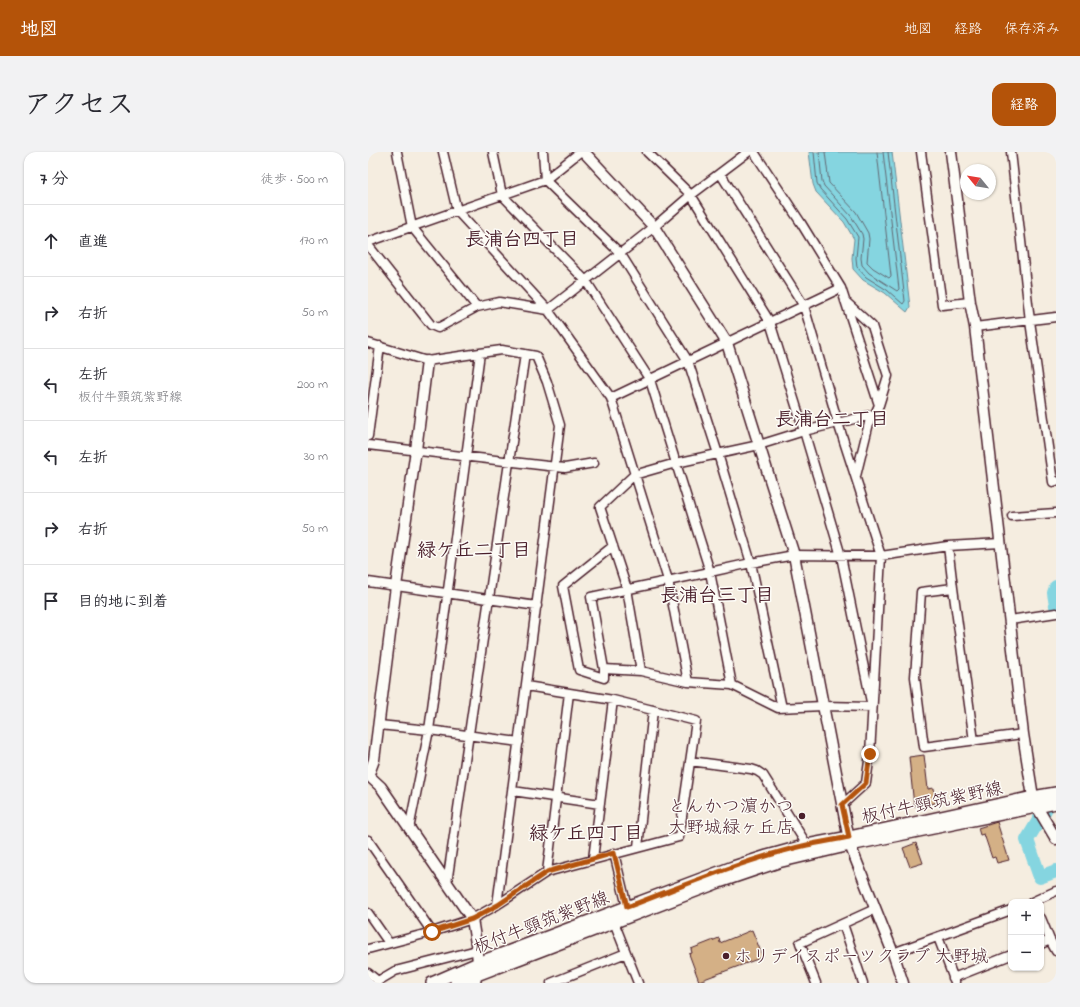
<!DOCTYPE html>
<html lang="ja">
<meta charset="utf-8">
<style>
:root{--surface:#fff;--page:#f2f2f3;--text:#2b2b33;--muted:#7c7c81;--line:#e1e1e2;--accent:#b45309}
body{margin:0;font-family:"Indie Flower","Klee One",sans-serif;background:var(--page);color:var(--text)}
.controls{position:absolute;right:12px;bottom:12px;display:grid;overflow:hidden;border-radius:8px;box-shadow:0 1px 3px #0004}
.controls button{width:36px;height:36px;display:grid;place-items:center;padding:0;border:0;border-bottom:1px solid var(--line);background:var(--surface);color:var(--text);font:20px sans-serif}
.compass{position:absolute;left:592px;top:12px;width:36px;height:36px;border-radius:50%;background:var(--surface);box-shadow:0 1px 3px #0004;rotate:300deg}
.stop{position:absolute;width:12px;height:12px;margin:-9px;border:3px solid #b45309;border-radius:50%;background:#fff}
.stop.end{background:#b45309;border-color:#fff;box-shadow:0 1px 4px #0008}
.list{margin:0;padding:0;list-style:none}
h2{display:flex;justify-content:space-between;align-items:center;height:52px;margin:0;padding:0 16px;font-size:17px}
h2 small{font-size:13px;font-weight:400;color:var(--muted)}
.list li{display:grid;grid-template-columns:26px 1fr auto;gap:12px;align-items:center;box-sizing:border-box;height:72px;padding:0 16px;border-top:1px solid var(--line)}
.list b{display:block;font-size:15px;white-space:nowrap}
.list p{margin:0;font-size:13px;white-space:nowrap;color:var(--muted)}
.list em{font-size:13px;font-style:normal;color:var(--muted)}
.icon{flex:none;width:22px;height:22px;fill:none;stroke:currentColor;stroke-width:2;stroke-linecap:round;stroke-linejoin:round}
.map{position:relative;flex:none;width:688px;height:831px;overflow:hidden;border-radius:12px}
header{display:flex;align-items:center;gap:24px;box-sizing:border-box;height:56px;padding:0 20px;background:var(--accent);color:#fff}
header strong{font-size:19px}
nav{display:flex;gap:22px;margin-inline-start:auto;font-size:14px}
.intro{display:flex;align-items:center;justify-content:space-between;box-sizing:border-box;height:96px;padding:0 24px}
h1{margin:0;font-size:28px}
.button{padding:10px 18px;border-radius:12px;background:var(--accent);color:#fff;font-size:14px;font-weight:700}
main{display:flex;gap:24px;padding:0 24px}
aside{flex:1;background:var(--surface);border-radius:12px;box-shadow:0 1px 3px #0004}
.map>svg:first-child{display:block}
.water{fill:#85d5e0;stroke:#6d8c98}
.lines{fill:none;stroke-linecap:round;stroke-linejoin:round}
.shore{stroke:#626873;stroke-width:1}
.river{stroke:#85d5e0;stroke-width:14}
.building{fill:#d4b086;stroke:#4a1f2b}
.minor-casing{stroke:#4a1f2b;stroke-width:11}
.tertiary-casing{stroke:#4a1f2b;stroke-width:13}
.secondary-casing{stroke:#4a1f2b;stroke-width:14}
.minor{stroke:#fdfcf7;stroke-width:8}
.tertiary{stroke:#fdfcf7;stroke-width:10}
.secondary{stroke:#fdfcf7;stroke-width:11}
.route{stroke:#b45309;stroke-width:5}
.poi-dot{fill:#4a1f2b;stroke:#fdfcf7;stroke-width:1.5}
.labels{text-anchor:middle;stroke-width:3;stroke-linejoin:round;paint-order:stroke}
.street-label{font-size:18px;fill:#4a1f2b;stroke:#fdfcf7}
.poi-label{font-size:18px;fill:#4a1f2b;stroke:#fdfcf7;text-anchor:end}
.neighbourhood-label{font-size:19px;font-weight:bold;fill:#4a1f2b;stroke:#fdfcf7}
</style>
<header>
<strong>地図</strong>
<nav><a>地図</a><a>経路</a><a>保存済み</a></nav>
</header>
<div class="intro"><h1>アクセス</h1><a class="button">経路</a></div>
<main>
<aside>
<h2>7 分<small>徒歩 · 500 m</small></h2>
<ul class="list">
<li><svg class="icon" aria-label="ahead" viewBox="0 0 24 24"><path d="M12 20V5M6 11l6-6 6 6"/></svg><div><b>直進</b></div><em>170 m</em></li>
<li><svg class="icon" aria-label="right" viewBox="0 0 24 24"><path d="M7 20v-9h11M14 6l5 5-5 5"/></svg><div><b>右折</b></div><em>50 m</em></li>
<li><svg class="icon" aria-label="left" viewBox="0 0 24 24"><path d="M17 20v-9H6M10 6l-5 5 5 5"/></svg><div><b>左折</b><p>板付牛頸筑紫野線</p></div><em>200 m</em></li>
<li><svg class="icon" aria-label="left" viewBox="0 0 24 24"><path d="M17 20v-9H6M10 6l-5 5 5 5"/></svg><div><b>左折</b></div><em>30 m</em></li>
<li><svg class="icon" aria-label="right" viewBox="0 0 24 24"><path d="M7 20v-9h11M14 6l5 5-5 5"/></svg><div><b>右折</b></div><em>50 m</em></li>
<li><svg class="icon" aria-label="arrive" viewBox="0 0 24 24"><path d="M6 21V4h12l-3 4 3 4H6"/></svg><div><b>目的地に到着</b></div></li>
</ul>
</aside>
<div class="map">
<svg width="688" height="831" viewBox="0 0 688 831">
<rect width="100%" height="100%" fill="#f5ede0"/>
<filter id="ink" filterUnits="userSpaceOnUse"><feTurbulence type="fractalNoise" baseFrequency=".025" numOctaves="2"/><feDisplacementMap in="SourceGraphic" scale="8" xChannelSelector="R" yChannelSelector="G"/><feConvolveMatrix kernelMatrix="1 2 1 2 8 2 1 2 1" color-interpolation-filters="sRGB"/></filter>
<g filter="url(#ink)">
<path class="water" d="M441 0H524L542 155 539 160 517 141 495 128 485 117 484 106 486 87 476 70 448 40 445 32Z"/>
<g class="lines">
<path class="shore" d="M446 0 449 31 452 37 479 67 490 85 488 106 489 115 498 125 519 138 535 152 537 149 520 0
M451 0 454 29 456 34 483 64 494 82 495 87 493 106 494 113 501 121 529 139 531 137 515 0
M457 0 461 31 488 60 500 81 501 87 499 110 505 116 521 126 523 124 509 0"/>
<path class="river" d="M688 435 686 441 688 454
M680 653 659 688 672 725 688 719"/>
</g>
<path class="building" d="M556 603 560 637 566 636 568 651 546 654 541 605Z
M629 670 641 708 629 711 627 705 624 706 616 682 612 683 610 676Z
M548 691 555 711 542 715 535 696Z
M384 778 395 805 331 829 321 802 324 801 323 797 351 786 352 791Z"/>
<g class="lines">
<g class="minor-casing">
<path id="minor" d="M29 0 44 75 109 155
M75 0 89 59 180 158 243 246 300 428 320 530
M125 0 134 43 218 129 282 228 342 420 364 533
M175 0 177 28 252 101 320 209 350 302 383 411 414 556
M553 0 574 153 602 150
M643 0 662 169 685 330 688 329
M352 21 436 154 470 271 513 404 502 602 498 631 474 653
M0 90 177 28 212 0
M0 93 63 173 70 176 109 155 131 150 180 158 286 75 323 43 380 0
M477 149 504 174 520 224 511 253
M607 175 688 165
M0 191 59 209 112 201 134 198 168 204 179 230 192 273 129 753
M243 246 473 136
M0 284 12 194
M0 293 197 316 226 311
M488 324 503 263
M644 364 688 361
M245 394 195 434 211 518 236 526V517L223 445 342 420 383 411 426 403 513 404 580 394 633 391
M580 394 585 436 606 589
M0 430 169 454
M585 436 553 440 547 525 556 595 655 582
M642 468 688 461
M236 517 273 519 320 530 364 533 410 556 455 554 504 555 473 404 436 279 402 170 323 43 279 0
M273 519 259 437 232 355 266 323 308 311 391 293 436 279 507 262 511 253 473 136 433 71 386 0
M11 573 61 578 151 590
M322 609 383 617 389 619 395 623 439 693
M145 639 232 652
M41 677 61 578 112 201
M0 688 64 780
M270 695 285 558
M246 701 260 759
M225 707 245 548
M179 720 201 541
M79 731 157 202
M664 750 688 739
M0 761 21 791
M673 766 682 788 688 799
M246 770 270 831
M475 772 495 831
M570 785 587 830
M673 792 682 788
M0 797 64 780 104 767 129 753 179 720 311 685 328 569 245 548 158 534
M525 801 643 758
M0 821 10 829
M585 826 643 803
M9 831 10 829 27 819 109 798
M183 831 258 801
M448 831 432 791 507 757"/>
</g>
<g class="tertiary-casing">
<path id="tertiary" d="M216 0 286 75 359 191 391 293 426 403 482 693 525 801 535 831
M583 0 602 150 607 175 655 582 665 645 669 655 688 687
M0 623 13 635 104 767 109 798 110 811 107 831
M0 624 6 608 28 434 48 298 59 209"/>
</g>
<g class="secondary-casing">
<path id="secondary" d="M64 831 110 811 365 715 399 704 439 693 481 685 665 645 688 641
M88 831 351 730 410 710 482 693 688 651"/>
</g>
<use href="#minor" class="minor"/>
<use href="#tertiary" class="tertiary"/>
<use href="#secondary" class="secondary"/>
</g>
</g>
<g class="lines" filter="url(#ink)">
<path class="route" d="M64 780 104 767 130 753 179 720 246 701 259 755C318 733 377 707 439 693 453 690 467 688 481 685L474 653 498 631 502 602"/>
</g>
<g class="poi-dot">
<circle cx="434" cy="664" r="4"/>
<circle cx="358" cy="804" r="4"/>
</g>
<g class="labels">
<g class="street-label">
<text transform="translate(564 650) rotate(-12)" y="6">板付牛頸筑紫野線</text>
<text transform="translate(173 770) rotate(-21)" y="6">板付牛頸筑紫野線</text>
</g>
<g class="poi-label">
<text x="426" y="660">とんかつ濵かつ<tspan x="426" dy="21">大野城緑ヶ丘店</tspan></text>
<text x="366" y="810" text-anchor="start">ホリデイスポーツクラブ 大野城</text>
</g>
<g class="neighbourhood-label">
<text x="154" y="93">長浦台四丁目</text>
<text x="464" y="273">長浦台二丁目</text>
<text x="106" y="404">緑ケ丘二丁目</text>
<text x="349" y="449">長浦台三丁目</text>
<text x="218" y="687">緑ケ丘四丁目</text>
</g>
</g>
</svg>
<div class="controls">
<button>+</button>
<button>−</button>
</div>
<svg class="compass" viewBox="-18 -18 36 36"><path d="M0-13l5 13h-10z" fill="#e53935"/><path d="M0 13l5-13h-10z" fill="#7c7c81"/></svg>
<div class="stop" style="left:64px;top:780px"></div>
<div class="stop end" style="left:502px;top:602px"></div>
</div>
</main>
